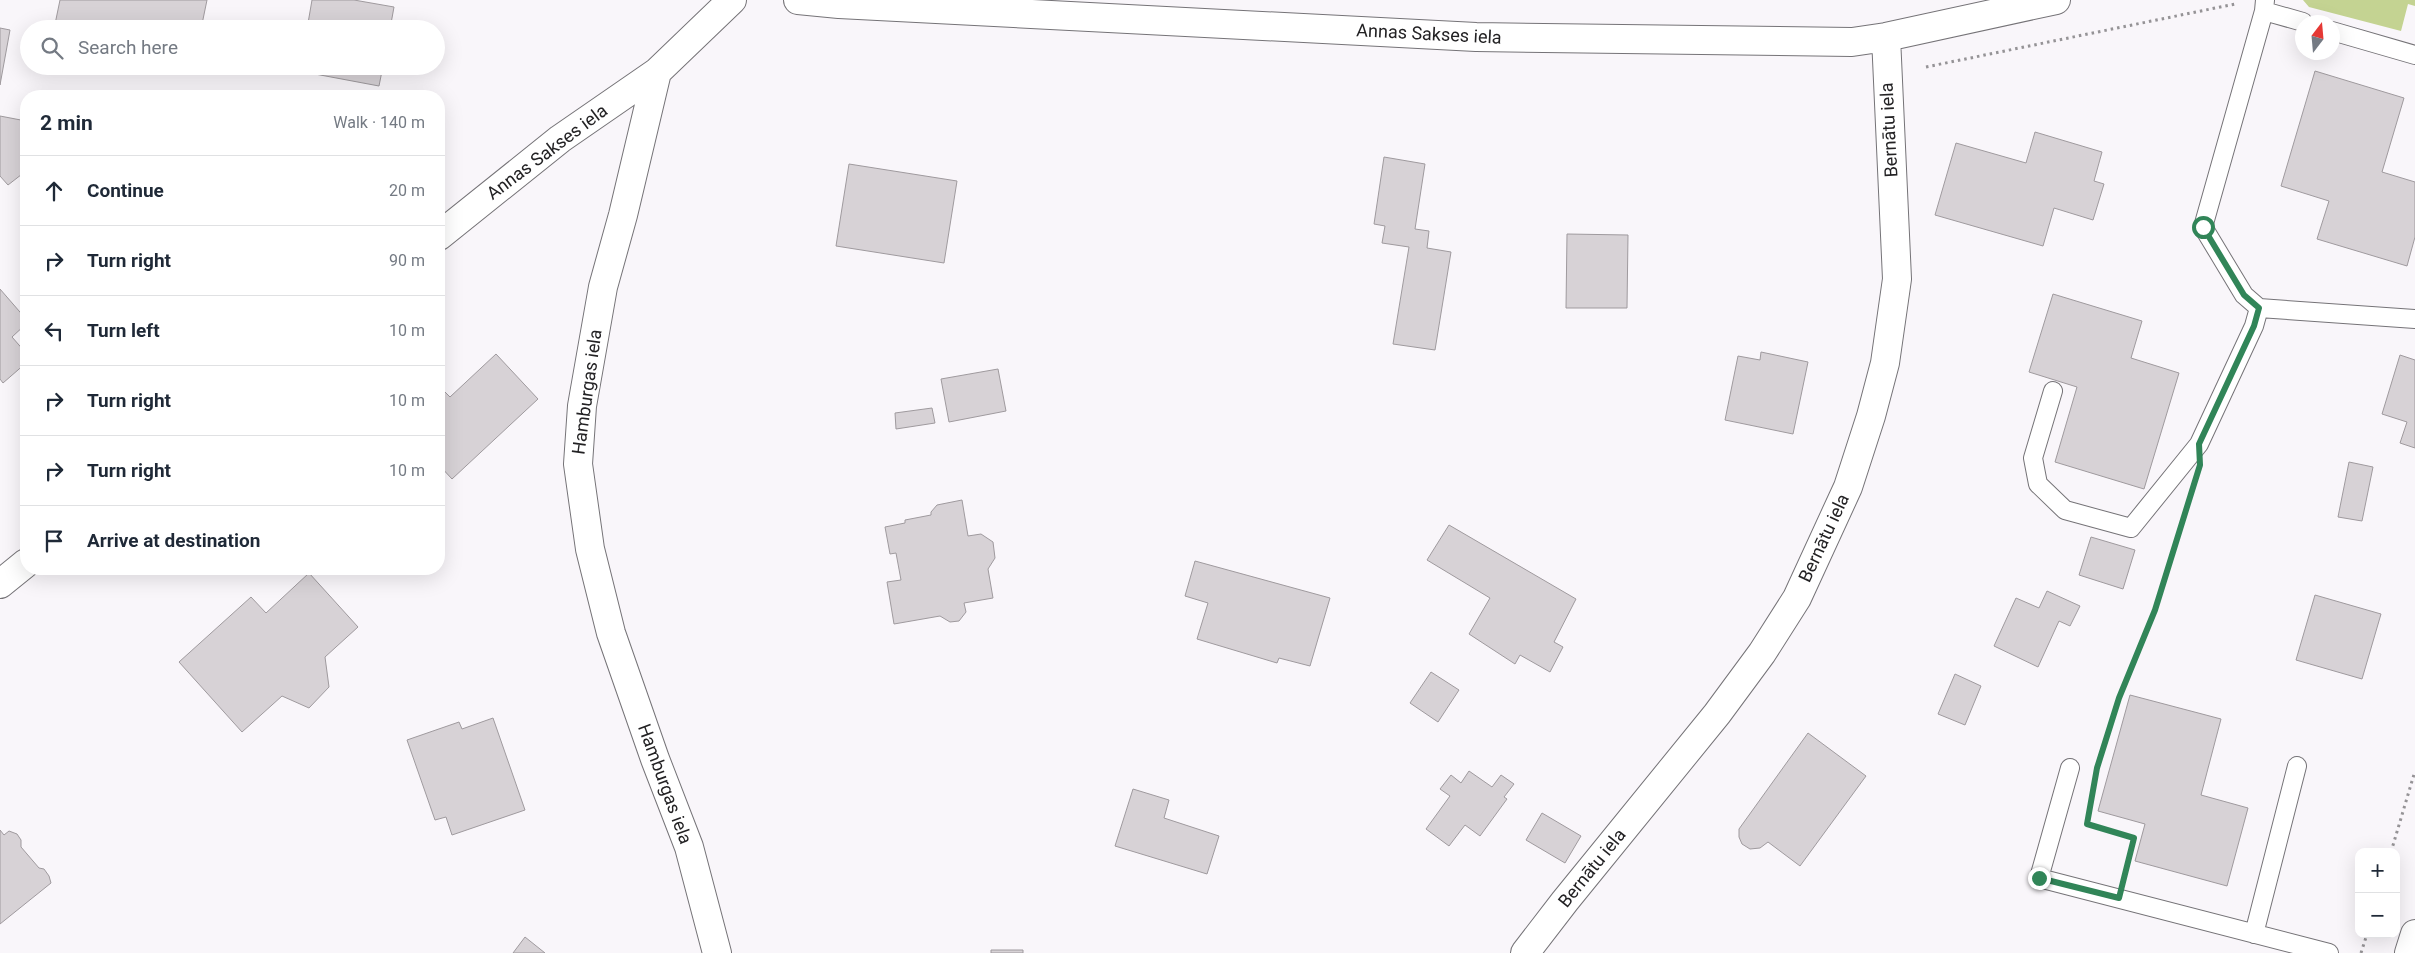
<!DOCTYPE html>
<meta charset="utf-8">
<style>
:root{--surface:#fff;--page:#f2f2f3;--text:#1f2937;--muted:#747a83;--line:#e0e1e3}
body{margin:0;font-family:Roboto,sans-serif;background:var(--page);color:var(--text)}
.controls{position:absolute;right:15px;bottom:15px;display:grid;overflow:hidden;border-radius:10px;box-shadow:0 5px 20px #0002}
.controls button{width:45px;height:45px;display:grid;place-items:center;padding:0;border:0;border-bottom:1px solid var(--line);background:var(--surface);color:var(--text);font:25px sans-serif}
.compass{position:absolute;left:2295px;top:15px;width:45px;height:45px;border-radius:50%;background:var(--surface);box-shadow:0 5px 20px #0002;rotate:16deg}
.stop{position:absolute;width:15px;height:15px;margin:-11px;border:4px solid #318558;border-radius:50%;background:#fff}
.stop.end{background:#318558;border-color:#fff;box-shadow:0 1px 5px #0008}
.list{margin:0;padding:0;list-style:none}
h2{display:flex;justify-content:space-between;align-items:center;height:65px;margin:0;padding:0 20px;font-size:21px}
h2 small{font-size:16px;font-weight:400;color:var(--muted)}
.list li{display:grid;grid-template-columns:32px 1fr auto;gap:15px;align-items:center;box-sizing:border-box;height:70px;padding:0 20px;border-top:1px solid var(--line)}
.list b{display:block;font-size:19px;white-space:nowrap}
.list em{font-size:16px;font-style:normal;color:var(--muted)}
.icon{flex:none;width:28px;height:28px;fill:none;stroke:currentColor;stroke-width:2;stroke-linecap:round;stroke-linejoin:round}
.map{position:relative;flex:none;width:2415px;height:953px;overflow:hidden}
.search{position:absolute;background:var(--surface);box-shadow:0 5px 20px #0002;left:20px;top:20px;width:425px;height:55px;display:flex;align-items:center;gap:12px;box-sizing:border-box;padding:0 18px;border-radius:28px;color:var(--muted);font-size:19px}
.panel{position:absolute;background:var(--surface);box-shadow:0 5px 20px #0002;left:20px;top:90px;width:425px;height:485px;border-radius:20px}
.map>svg:first-child{display:block}
.green{fill:#c4d392}
.building{fill:#d7d2d6;stroke:#9f9a9e}
.lines{fill:none;stroke-linecap:round;stroke-linejoin:round}
.lane-casing{stroke:#757377;stroke-width:20}
.street-casing{stroke:#757377;stroke-width:30}
.secondary-casing{stroke:#757377;stroke-width:30}
.path{stroke:#959396;stroke-width:3;stroke-dasharray:2.5 4;stroke-linecap:butt}
.lane{stroke:#fff;stroke-width:18}
.street{stroke:#fff;stroke-width:28}
.secondary{stroke:#fff;stroke-width:28}
.route{stroke:#318558;stroke-width:6}
.labels{text-anchor:middle;stroke-width:4;stroke-linejoin:round;paint-order:stroke}
.street-label{font-size:18px;fill:#232224;stroke:#fff}
</style>
<div class="map">
<svg width="2415" height="953" viewBox="0 0 2415 953">
<rect width="100%" height="100%" fill="#f9f6fa"/>
<path class="green" d="M2303 0H2415V6L2408 4 2401 31 2309 7Z"/>
<path class="building" d="M60 0H207L201 29 102 27 101 29H54Z
M312 0H354L394 7 390 29H307Z
M0 28 10 30 0 85Z
M300 66H383L379 86 299 71Z
M2315 71 2404 98 2382 172 2415 182V237L2407 266 2317 239 2329 201 2281 186Z
M0 116 26 121V171L8 185 0 176Z
M2035 132 2102 152 2094 181 2104 184 2093 220 2054 208 2043 246 1935 215 1956 143 2026 163Z
M1384 157 1425 164 1415 229 1429 231 1427 248 1451 252 1435 350 1393 344 1409 247 1382 243 1385 226 1374 224Z
M849 164 957 181 944 263 836 246Z
M1567 234 1628 235 1627 308H1566Z
M0 289 26 319V324L12 337 26 353V363L3 383 0 379Z
M2053 294 2142 321 2131 358 2179 373 2144 489 2055 462 2077 387 2029 372Z
M1761 352 1808 362 1793 434 1725 420 1738 356 1760 360Z
M496 354 538 399 452 479 439 465V386L450 397Z
M2400 355 2415 360V448L2400 443 2407 422 2382 414Z
M998 369 1006 411 949 422 941 379Z
M932 408 935 423 896 429 895 413Z
M2349 462 2373 467 2362 521 2338 517Z
M962 500 968 536 981 534 993 542 995 558 988 569 993 598 964 603 966 612 959 621 950 622 940 616 894 624 887 582 901 580 896 553 890 554 885 527 905 523V520L931 515V512L937 505Z
M1449 525 1576 599 1554 642 1563 647 1550 672 1520 655 1515 664 1469 634 1490 598 1427 560Z
M2091 537 2135 550 2123 589 2079 575Z
M1195 561 1330 598 1310 666 1279 658 1277 663 1197 639 1208 603 1185 596Z
M309 573 358 627 325 657 329 687 309 708 282 696 242 732 179 662 251 597 266 613Z
M2047 591 2080 606 2070 626 2059 621 2038 667 1994 646 2016 598 2039 608Z
M2315 595 2381 614 2362 679 2296 660Z
M1431 672 1459 690 1438 722 1410 703Z
M1955 674 1981 686 1965 725 1938 714Z
M2130 695 2221 719 2201 795 2248 808 2227 886 2135 861 2145 824 2098 811Z
M493 718 525 810 452 835 446 817 435 820 407 740 459 722 462 729Z
M1808 733 1866 776 1800 866 1768 842 1760 848 1750 849 1742 844 1739 837V829Z
M1469 771 1492 787 1501 775 1514 784 1504 797 1507 799 1480 836 1465 825 1449 846 1426 829 1450 796 1440 789 1451 775 1461 783Z
M1133 789 1169 800 1164 818 1219 836 1207 874 1115 846Z
M1542 813 1581 836 1565 863 1526 840Z
M0 830 4 835 9 831 17 834 21 840V847L39 868 44 869 49 876 51 883 0 924Z
M525 937 545 953H513Z
M991 950H1023V953H991Z"/>
<g class="lines">
<g class="lane-casing">
<path id="lane" d="M2264 11 2303 22
M2332 31 2415 55
M2259 308 2415 319
M2053 391 2033 458 2038 484 2065 510 2131 528 2199 444 2254 326 2259 308 2244 295 2203 227 2264 11 2265 0
M2070 768 2039 878 2329 953
M2254 934 2297 766"/>
</g>
<g class="street-casing">
<path id="street" d="M798 0 839 4 1476 37 1852 42 1886 37 2056 0
M657 72 623 215 603 287 582 406 578 464 590 549 611 633 655 759 689 847 717 953
M439 236 560 139 657 72 732 0
M0 584 26 563
M1525 953 1565 901 1717 714 1762 653 1797 598 1848 487 1871 416 1885 363 1897 279 1886 37"/>
</g>
<g class="secondary-casing">
<path id="secondary" d="M2409 953 2415 934"/>
</g>
<path class="path" d="M1926 67 2235 4
M2100 760 2119 698 2155 610 2186 511
M2087 823 2134 838 2126 869
M2391 852 2415 771
M2361 953 2367 934"/>
<use href="#lane" class="lane"/>
<use href="#street" class="street"/>
<use href="#secondary" class="secondary"/>
</g>
<g class="lines">
<path class="route" d="M2039 878 2119 898 2134 838 2087 824 2097 768 2119 698 2155 610 2200 465 2199 444 2254 326 2259 308 2244 295 2203 227"/>
</g>
<g class="labels">
<g class="street-label">
<text transform="translate(1429 34) rotate(3)" y="6">Annas Sakses iela</text>
<text transform="translate(1889 130) rotate(-93)" y="6">Bernātu iela</text>
<text transform="translate(547 152) rotate(-37)" y="6">Annas Sakses iela</text>
<text transform="translate(587 392) rotate(-82)" y="6">Hamburgas iela</text>
<text transform="translate(1824 538) rotate(-65)" y="6">Bernātu iela</text>
<text transform="translate(665 784) rotate(70)" y="6">Hamburgas iela</text>
<text transform="translate(1592 868) rotate(-51)" y="6">Bernātu iela</text>
</g>
</g>
</svg>
<div class="controls">
<button>+</button>
<button>−</button>
</div>
<svg class="compass" viewBox="-18 -18 36 36"><path d="M0-13l5 13h-10z" fill="#e53935"/><path d="M0 13l5-13h-10z" fill="#747a83"/></svg>
<div class="stop" style="left:2203px;top:227px"></div>
<div class="stop end" style="left:2039px;top:878px"></div>
<div class="search"><svg class="icon" aria-label="search" viewBox="0 0 24 24"><circle cx="10" cy="10" r="6"/><path d="M15 15l6 6"/></svg>Search here</div>
<section class="panel">
<h2>2 min<small>Walk · 140 m</small></h2>
<ul class="list">
<li><svg class="icon" aria-label="ahead" viewBox="0 0 24 24"><path d="M12 20V5M6 11l6-6 6 6"/></svg><div><b>Continue</b></div><em>20 m</em></li>
<li><svg class="icon" aria-label="right" viewBox="0 0 24 24"><path d="M7 20v-9h11M14 6l5 5-5 5"/></svg><div><b>Turn right</b></div><em>90 m</em></li>
<li><svg class="icon" aria-label="left" viewBox="0 0 24 24"><path d="M17 20v-9H6M10 6l-5 5 5 5"/></svg><div><b>Turn left</b></div><em>10 m</em></li>
<li><svg class="icon" aria-label="right" viewBox="0 0 24 24"><path d="M7 20v-9h11M14 6l5 5-5 5"/></svg><div><b>Turn right</b></div><em>10 m</em></li>
<li><svg class="icon" aria-label="right" viewBox="0 0 24 24"><path d="M7 20v-9h11M14 6l5 5-5 5"/></svg><div><b>Turn right</b></div><em>10 m</em></li>
<li><svg class="icon" aria-label="arrive" viewBox="0 0 24 24"><path d="M6 21V4h12l-3 4 3 4H6"/></svg><div><b>Arrive at destination</b></div></li>
</ul>
</section>
</div>
